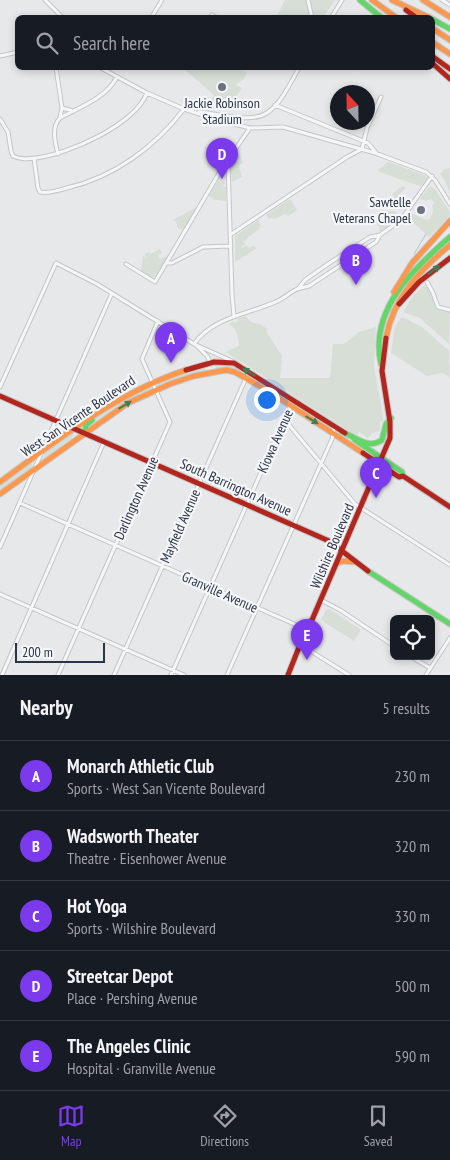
<!DOCTYPE html>
<meta charset="utf-8">
<style>
:root{--surface:#171b24;--page:#242831;--text:#f1f3f6;--muted:#9ea1a6;--line:#363941;--accent:#7c3aed}
body{margin:0;font-family:"PT Sans Narrow",sans-serif;background:var(--page);color:var(--text)}
.controls{position:absolute;right:15px;bottom:15px;display:grid;overflow:hidden;border-radius:8px;box-shadow:0 2px 8px #0003}
.controls button{width:45px;height:45px;display:grid;place-items:center;padding:0;border:0;border-bottom:1px solid var(--line);background:var(--surface);color:var(--text);font:25px sans-serif}
.compass{position:absolute;left:330px;top:85px;width:45px;height:45px;border-radius:50%;background:var(--surface);box-shadow:0 2px 8px #0003;rotate:338deg}
.scale{position:absolute;left:15px;bottom:12px;width:90px;box-sizing:border-box;padding-left:5px;border:2px solid #2b3445;border-top:0;font-size:14px;line-height:18px;white-space:nowrap;color:#2b3445;-webkit-text-stroke:4px #f4f6f9;paint-order:stroke}
.you{position:absolute;left:266px;top:399px;width:18px;height:18px;margin:-12px;border:4px solid #fff;border-radius:50%;background:#1a73e8;box-shadow:0 0 0 8px #1a73e833}
.badge{display:grid;place-items:center;width:32px;height:32px;border-radius:50%;background:var(--accent);color:#fff;font-size:16px;font-weight:700}
.pin{position:absolute;translate:-50% -41px;filter:drop-shadow(0 1px 2px #0008)}
.pin::after{content:'';position:absolute;top:26px;width:18px;height:15px;background:inherit;clip-path:polygon(0 0,100% 0,50% 100%)}
.list{margin:0;padding:0;list-style:none}
h2{display:flex;justify-content:space-between;align-items:center;height:65px;margin:0;padding:0 20px;font-size:21px}
h2 small{font-size:16px;font-weight:400;color:var(--muted)}
.list li{display:grid;grid-template-columns:32px 1fr auto;gap:15px;align-items:center;box-sizing:border-box;height:70px;padding:0 20px;border-top:1px solid var(--line)}
.list b{display:block;font-size:19px;white-space:nowrap}
.list p{margin:0;font-size:16px;white-space:nowrap;color:var(--muted)}
.list em{font-size:16px;font-style:normal;color:var(--muted)}
.icon{flex:none;width:28px;height:28px;fill:none;stroke:currentColor;stroke-width:2;stroke-linecap:round;stroke-linejoin:round}
.map{position:relative;flex:none;width:450px;height:675px;overflow:hidden}
.search{position:absolute;background:var(--surface);box-shadow:0 2px 8px #0003;left:15px;right:15px;top:15px;height:55px;display:flex;align-items:center;gap:12px;box-sizing:border-box;padding:0 18px;border-radius:8px;color:var(--muted);font-size:19px}
.sheet{height:415px;background:var(--surface)}
nav{display:flex;justify-content:space-around;align-items:center;box-sizing:border-box;height:70px;border-top:1px solid var(--line);background:var(--surface);font-size:14px;color:var(--muted)}
nav a{display:grid;justify-items:center;gap:2px}
nav .on{color:var(--accent)}
.map>svg:first-child{display:block}
.green{fill:#d6ded6}
.lines{fill:none;stroke-linecap:round;stroke-linejoin:round}
.stream{stroke:#b4c4d5;stroke-width:1}
.street-casing{stroke:#c4c6c8;stroke-width:5}
.fast-casing{stroke:#c4c6c8;stroke-width:7}
.slow-casing{stroke:#c4c6c8;stroke-width:7}
.jam-casing{stroke:#c4c6c8;stroke-width:7}
.street{stroke:#f5f6f7;stroke-width:3}
.fast{stroke:#63d668;stroke-width:5}
.slow{stroke:#ff974d;stroke-width:5}
.jam{stroke:#b3261e;stroke-width:5}
.oneway{fill:#447d55}
.poi-dot{fill:#6c737f;stroke:#f4f6f9;stroke-width:2}
.labels{text-anchor:middle;stroke-width:4.5;stroke-linejoin:round;paint-order:stroke}
.poi-label{font-size:14px;fill:#2b3445;stroke:#f4f6f9}
.street-label{font-size:14px;fill:#2b3445;stroke:#f4f6f9}
</style>
<div class="map">
<svg width="450" height="675" viewBox="0 0 450 675">
<rect width="100%" height="100%" fill="#e6e8ea"/>
<path class="green" d="M285 0H335L323 17 276 18Z
M183 68H243L242 70 247 73 242 81 237 83 236 85 242 88C233 102 227 111 211 101L214 95Z
M235 154H239L243 162 239 166 242 177 232 182 230 163Z
M388 162 425 175 427 178 426 181 420 186 377 171Z
M450 168V192L444 179 440 174 445 169Z
M218 181 221 183 223 181 225 183 223 187H226V201L215 200 209 196Z
M402 186 405 187V189L400 193 399 195 408 199 402 210 392 195 396 191 398 193 396 191Z
M430 186 434 188 450 212 449 217 429 237 408 217 411 213 426 220 430 219 433 211 432 207 434 202 431 199 425 201 420 199Z
M290 199 297 210 288 216 285 214 275 219 271 218 269 219 266 215Z
M195 208 196 210 184 230 180 228 179 230 176 222 173 220Z
M388 211H395L400 217 399 219 382 231 378 232 380 229 374 220Z
M258 220 261 225 258 230 246 239 245 242 242 239 245 244 241 247 243 248 246 245 249 248 253 246 257 248 235 262V236Z
M160 249 162 253 158 255 160 259 169 255 158 275 151 278 141 272 143 255 146 258 145 254 149 252 151 254Z
M424 285 427 286C432 294 433 303 439 311L450 312 449 344 420 318 404 312V310L413 296Z
M245 316 251 322 262 325 268 330 266 331 282 356 280 378H330L333 344H344L359 332 376 327 374 367 383 416V421L380 422V431L373 433 368 438 359 432 357 436 226 352 239 346C238 337 237 328 229 324L233 321 234 323 238 321 237 319Z
M402 317 422 327 449 351 450 377 442 373 427 376 391 353 395 326Z
M226 364 233 366 286 400 285 401 232 368H216L215 365Z
M203 367 206 369 205 372 159 386 156 383Z
M150 384 152 389 127 402 87 429 88 424 109 407Z
M74 432 72 438 42 461 45 453Z
M34 461 30 470 0 491V485Z
M329 609 360 629V632L354 641 321 620 326 610Z"/>
<g class="lines">
<path class="stream" d="M414 254 426 234
M430 258H431"/>
<g class="street-casing">
<path id="street" d="M45 0 63 18
M308 0 312 18
M442 0 450 5
M212 15 217 18
M151 18 162 0
M331 18 342 0
M0 56 18 52
M56 68 62 108 60 117
M101 68 147 93 184 109 218 120 250 128 283 127 375 153 426 172 435 180 450 204
M275 105 368 143 377 154
M62 108 73 111
M199 112C216 113 250 123 265 114 281 105 290 83 299 68
M0 119 8 132 11 151 13 156C21 160 28 159 36 158 69 154 134 125 147 93
M58 154C55 142 51 127 60 118 80 107 106 98 117 77
M34 158 38 188 40 192C49 194 59 190 67 188 114 177 155 147 184 109
M228 162 232 295 234 316
M230 235 347 157 362 149 367 128 381 97
M168 263H172L203 247 231 246
M126 264 155 282 221 170 250 128
M427 282 433 293 438 307 450 310
M298 289 305 280 328 264 370 237 380 235 401 220 432 176
M194 344C212 318 247 314 273 303 282 300 289 293 297 289 301 288 305 287 309 286L376 242 380 235
M195 344 207 356 211 364
M0 387 56 263 97 284 194 344 232 361
M284 419 355 504 450 565
M20 503 301 627 309 622
M0 547 112 293
M0 594 184 675
M321 600 340 610 394 646
M301 645 349 675
M410 656 430 668
M2 675 104 442
M58 675 170 422 142 359 158 321
M114 675 246 378
M171 675 291 405
M227 675 332 439 334 429 333 426
M426 675 450 638"/>
</g>
<g class="fast-casing">
<path id="fast" d="M360 0 382 18
M432 19 450 29
M381 364C369 310 413 269 450 237
M342 432C356 437 368 450 382 440L386 424 391 418
M85 433 86 425 92 420
M355 440 402 472 403 476
M368 571 450 624"/>
</g>
<g class="slow-casing">
<path id="slow" d="M372 0 397 18
M392 0 430 18
M423 0 450 17
M432 28 450 40
M432 42 450 54
M394 292 412 263 450 221
M386 338C393 298 420 270 450 245
M0 482C59 439 116 393 186 370
M0 494 128 403 170 384 194 376 226 370 235 372 270 392 363 453
M338 563 343 561 356 562"/>
</g>
<g class="jam-casing">
<path id="jam" d="M406 10 417 18
M432 56 450 69
M432 63 450 79
M399 304 419 282 450 258
M186 370 214 362 234 363 345 433
M0 396 329 541 368 571
M363 453 399 477 403 476 450 507
M288 675 309 622 312 620 390 438V422L382 371 386 338"/>
</g>
<use href="#street" class="street"/>
<use href="#fast" class="fast"/>
<use href="#slow" class="slow"/>
<use href="#jam" class="jam"/>
</g>
<defs><path id="oneway-solid" d="M-6-.8H1V-3.2L6.5 0L1 3.2V.8H-6Z" transform="scale(1.25)"/></defs>
<g class="oneway">
<use href="#oneway-solid" transform="translate(434 270) rotate(-37)"/>
<use href="#oneway-solid" transform="translate(249 372) rotate(-148)"/>
<use href="#oneway-solid" transform="translate(125 405) rotate(-31)"/>
<use href="#oneway-solid" transform="translate(312 420) rotate(32)"/>
</g>
<g class="poi-dot">
<circle cx="222" cy="87" r="5"/>
<circle cx="421" cy="210" r="5"/>
</g>
<g class="labels">
<g class="poi-label">
<text x="222" y="108">Jackie Robinson<tspan x="222" dy="16">Stadium</tspan></text>
<text x="411" y="207" text-anchor="end">Sawtelle<tspan x="411" dy="16">Veterans Chapel</tspan></text>
</g>
<g class="street-label">
<text transform="translate(78 416) rotate(-34)" y="5">West San Vicente Boulevard</text>
<text transform="translate(275 441) rotate(-66)" y="5">Kiowa Avenue</text>
<text transform="translate(236 487) rotate(24)" y="5">South Barrington Avenue</text>
<text transform="translate(136 498) rotate(-66)" y="5">Darlington Avenue</text>
<text transform="translate(180 526) rotate(-66)" y="5">Mayfield Avenue</text>
<text transform="translate(332 546) rotate(-67)" y="5">Wilshire Boulevard</text>
<text transform="translate(220 592) rotate(24)" y="5">Granville Avenue</text>
</g>
</g>
</svg>
<div class="controls">
<button><svg class="icon" aria-label="locate" viewBox="0 0 24 24"><circle cx="12" cy="12" r="6"/><path d="M12 2v4M12 18v4M2 12h4M18 12h4"/></svg></button>
</div>
<svg class="compass" viewBox="-18 -18 36 36"><path d="M0-13l5 13h-10z" fill="#e53935"/><path d="M0 13l5-13h-10z" fill="#9ea1a6"/></svg>
<div class="scale">200 m</div>
<div class="you"></div>
<div class="pin badge" style="left:171px;top:363px">A</div>
<div class="pin badge" style="left:356px;top:285px">B</div>
<div class="pin badge" style="left:376px;top:498px">C</div>
<div class="pin badge" style="left:222px;top:179px">D</div>
<div class="pin badge" style="left:307px;top:660px">E</div>
<div class="search"><svg class="icon" aria-label="search" viewBox="0 0 24 24"><circle cx="10" cy="10" r="6"/><path d="M15 15l6 6"/></svg>Search here</div>
</div>
<section class="sheet">
<h2>Nearby<small>5 results</small></h2>
<ul class="list">
<li><span class="badge">A</span><div><b>Monarch Athletic Club</b><p>Sports · West San Vicente Boulevard</p></div><em>230 m</em></li>
<li><span class="badge">B</span><div><b>Wadsworth Theater</b><p>Theatre · Eisenhower Avenue</p></div><em>320 m</em></li>
<li><span class="badge">C</span><div><b>Hot Yoga</b><p>Sports · Wilshire Boulevard</p></div><em>330 m</em></li>
<li><span class="badge">D</span><div><b>Streetcar Depot</b><p>Place · Pershing Avenue</p></div><em>500 m</em></li>
<li><span class="badge">E</span><div><b>The Angeles Clinic</b><p>Hospital · Granville Avenue</p></div><em>590 m</em></li>
</ul>
</section>
<nav>
<a class="on"><svg class="icon" aria-label="map" viewBox="0 0 24 24"><path d="M3 6l6-2 6 2 6-2v14l-6 2-6-2-6 2zM9 4v14M15 6v14"/></svg>Map</a>
<a><svg class="icon" aria-label="directions" viewBox="0 0 24 24"><path d="M12 3l9 9-9 9-9-9zM9 14v-3h6M13 9l2 2-2 2"/></svg>Directions</a>
<a><svg class="icon" aria-label="saved" viewBox="0 0 24 24"><path d="M7 4h10v16l-5-4-5 4z"/></svg>Saved</a>
</nav>
